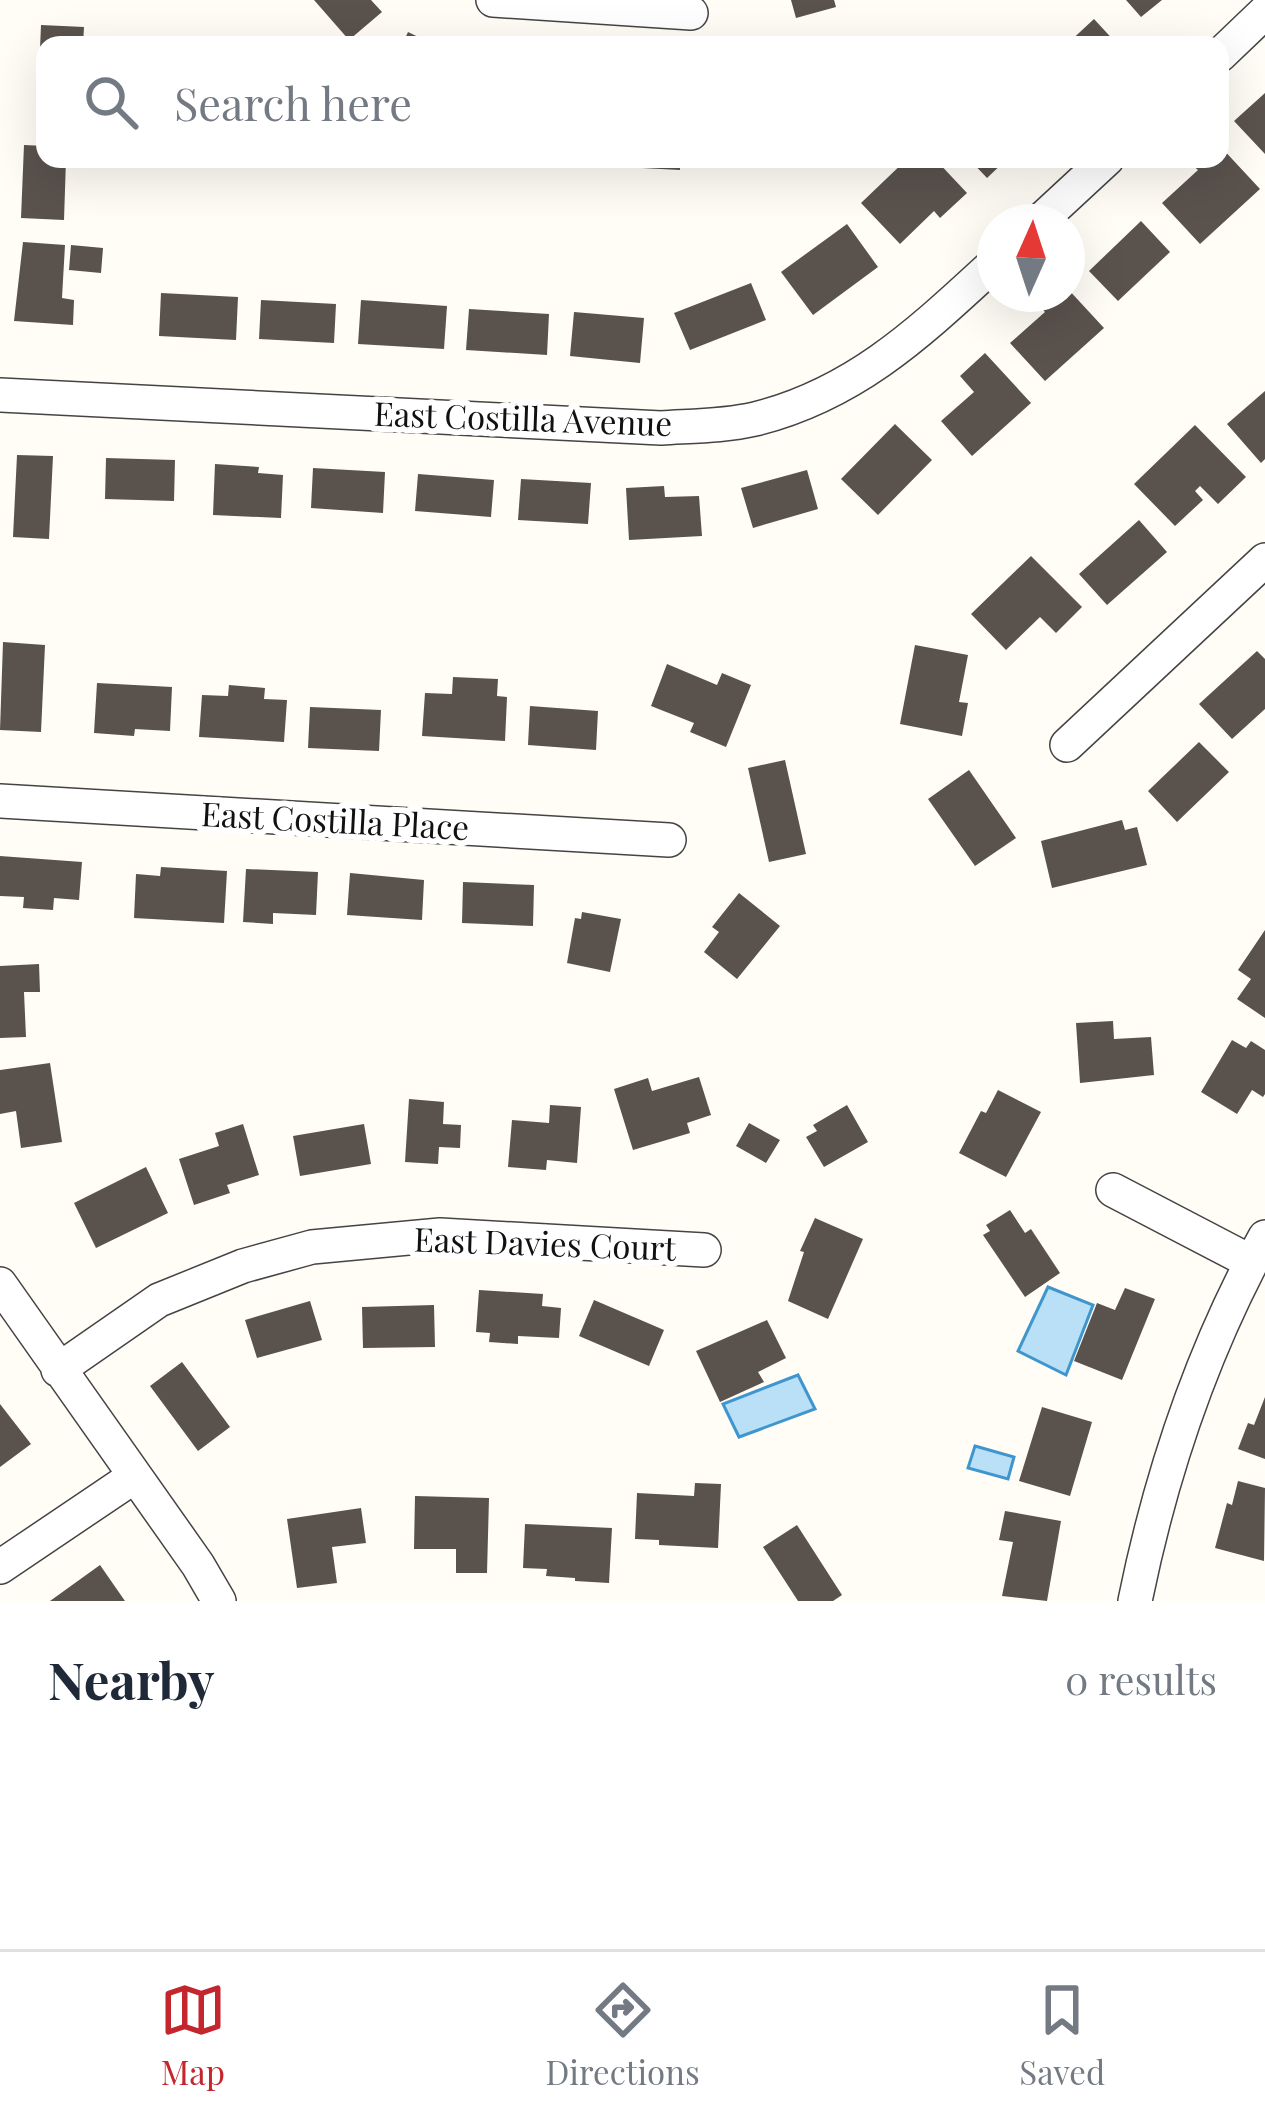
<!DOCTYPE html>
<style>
:root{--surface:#fff;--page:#f2f2f3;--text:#1f2937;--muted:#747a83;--line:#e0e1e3;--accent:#c4262e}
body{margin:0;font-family:"Playfair Display",serif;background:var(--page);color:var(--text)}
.compass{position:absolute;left:977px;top:204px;width:108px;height:108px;border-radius:50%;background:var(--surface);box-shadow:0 12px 48px #0002;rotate:3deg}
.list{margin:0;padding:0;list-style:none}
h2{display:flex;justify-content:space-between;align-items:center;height:156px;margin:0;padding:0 48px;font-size:51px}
h2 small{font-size:39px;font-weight:400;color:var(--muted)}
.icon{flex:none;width:66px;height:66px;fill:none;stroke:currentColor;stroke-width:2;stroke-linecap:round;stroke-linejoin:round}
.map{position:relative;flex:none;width:1265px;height:1601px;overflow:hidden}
.search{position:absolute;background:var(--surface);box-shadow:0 12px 48px #0002;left:36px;right:36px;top:36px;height:132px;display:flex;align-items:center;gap:30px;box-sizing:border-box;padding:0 42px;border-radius:24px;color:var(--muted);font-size:45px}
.sheet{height:348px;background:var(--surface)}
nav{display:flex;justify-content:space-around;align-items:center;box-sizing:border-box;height:168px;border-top:3px solid var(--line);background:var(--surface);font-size:33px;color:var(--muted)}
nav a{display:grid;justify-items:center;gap:6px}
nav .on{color:var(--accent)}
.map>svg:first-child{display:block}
.water{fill:#b9e0f7;stroke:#3f96cf;stroke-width:3}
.building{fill:#5a524d}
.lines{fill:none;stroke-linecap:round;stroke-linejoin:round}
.street-casing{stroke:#444;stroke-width:36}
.street{stroke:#fff;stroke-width:33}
.labels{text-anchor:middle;stroke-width:12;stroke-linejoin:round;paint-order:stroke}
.street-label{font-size:33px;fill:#111;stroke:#fff}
</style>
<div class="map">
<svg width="1265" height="1601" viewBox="0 0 1265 1601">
<rect width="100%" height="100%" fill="#fffdf5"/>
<path class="water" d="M1048 1287 1093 1305 1066 1375 1018 1351Z
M798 1375 815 1409 739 1437 723 1404Z
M975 1446 1014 1457 1008 1479 968 1468Z"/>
<path class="building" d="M314 0H371L382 12 349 40Z
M791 0H834L836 7 796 18Z
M1126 0H1162L1141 17Z
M1094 19 1118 45H1066Z
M41 25 84 27 83 45H45V97H38Z
M408 32 435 45H402Z
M1265 93V154L1234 121Z
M24 145 45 146V159H66L64 220 21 218Z
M1220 146 1260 189 1200 244 1162 203 1198 170 1190 163 1194 159H1220Z
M642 159H680V170L642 168Z
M907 159H935L967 193 940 218 934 211 900 244 861 203Z
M969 159H1007L987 178Z
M1141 221 1170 252 1118 301 1089 271Z
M847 224 878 267 813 315 781 272Z
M23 242 65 245 62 298 74 300 73 325 14 321Z
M71 245 103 248 101 273 69 270Z
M751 283 766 320 690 350 674 313Z
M1067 288 1104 328 1045 381 1010 343 1045 312 1037 304 1049 294H1067Z
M161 293 238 297 236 340 159 336Z
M261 300 336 304 334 343 259 339Z
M361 300 447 306 444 349 358 344Z
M469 309 549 314 547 355 466 350Z
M574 312 644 318 640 363 570 356Z
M985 353 1031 403 972 456 941 421 974 392 960 376Z
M1265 391V459L1261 463 1227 424Z
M895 424 932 460 878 515 841 479Z
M1195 425 1246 477 1218 504 1200 486 1195 491 1203 500 1175 526 1134 484Z
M17 455 53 456 49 539 13 537Z
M106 458 175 460 174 501 105 499Z
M215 464 259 467 258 473 283 475 281 518 213 515Z
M313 468 385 472 383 513 311 508Z
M807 470 818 509 753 528 741 488Z
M418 474 494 480 491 517 415 511Z
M521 479 591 483 588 524 518 520Z
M664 486 665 497 699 496 702 536 629 540 626 488Z
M1139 520 1167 552 1107 605 1079 574Z
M1031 556 1082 607 1056 633 1040 617 1006 650 971 614Z
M3 642 45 645 41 732 0 730Z
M915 645 968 655 959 702 968 703 962 736 900 724Z
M1257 651 1265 659V709L1232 739 1199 704Z
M667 664 717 685 722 673 751 685 726 747 690 732 694 723 651 706Z
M453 677 498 679 497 696 507 697 505 741 422 736 425 693 452 694Z
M97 683 172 687 170 731 135 729 134 736 94 733Z
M229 685 265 688 264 699 287 700 284 742 199 737 202 695 228 696Z
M530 706 598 711 596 750 528 745Z
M310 707 381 710 379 751 308 748Z
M1199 742 1229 772 1177 822 1148 791Z
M785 760 806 854 769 862 748 768Z
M969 770 1016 838 975 866 928 799Z
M1122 820 1125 830 1137 827 1147 865 1052 888 1041 841Z
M0 856 82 862 79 900 54 898 53 910 23 908 24 897 0 896Z
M161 867 227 871 224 923 134 918 136 874 160 876Z
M246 869 318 872 316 915 273 913V924L243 922Z
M350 873 424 880 422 920 347 915Z
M463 882 534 885 533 926 462 923Z
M739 893 780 926 737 979 704 952 719 932 712 927Z
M582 912 621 919 610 972 567 963 575 918 581 919Z
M1265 930V1018L1237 999 1251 979 1238 970Z
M39 964 40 992H24L26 1037 0 1038V966Z
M1113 1021 1114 1039 1151 1037 1154 1075 1080 1083 1076 1023Z
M1232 1040 1246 1048 1251 1041 1265 1050V1094L1263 1097 1252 1090 1237 1114 1201 1092Z
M50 1063 62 1142 21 1148 16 1111 0 1114V1070Z
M699 1077 711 1115 687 1123 690 1133 633 1150 614 1089 648 1078 652 1091Z
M998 1090 1041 1112 1006 1177 959 1153 981 1111 986 1113Z
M409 1099 444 1102 443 1124 461 1125 460 1148 439 1147 438 1164 405 1162Z
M550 1105 581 1107 577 1163 547 1160 546 1170 508 1167 512 1120 549 1123Z
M847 1105 868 1142 824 1167 806 1137 817 1131 813 1125Z
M749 1123 780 1140 766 1163 736 1146Z
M243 1124 259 1175 227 1185 230 1193 194 1205 179 1159 219 1146 215 1133Z
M364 1124 371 1164 300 1176 293 1136Z
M146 1167 168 1213 96 1248 74 1203Z
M1010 1210 1025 1233 1031 1229 1060 1273 1025 1297 983 1235 990 1231 986 1225Z
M815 1218 863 1239 828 1319 788 1301 804 1252 800 1251Z
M1125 1288 1155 1299 1122 1380 1074 1361 1097 1303 1115 1310Z
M479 1290 543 1294 542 1306 561 1308 559 1338 518 1336V1344L489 1342 490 1333 476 1332Z
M594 1300 664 1330 649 1366 579 1336Z
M310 1301 322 1340 257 1358 245 1320Z
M434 1305 435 1347 363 1348 362 1307Z
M767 1320 786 1358 758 1372 764 1382 720 1402 696 1351Z
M182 1362 230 1427 198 1451 150 1386Z
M1265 1397V1459L1238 1449 1248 1423 1254 1425Z
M0 1404 31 1444 0 1467Z
M1042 1407 1092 1422 1070 1496 1019 1481Z
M1238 1481 1265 1488 1264 1561 1215 1548 1227 1503 1232 1505Z
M695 1483 721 1484 718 1548 659 1545V1540L635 1539 637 1493 694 1496Z
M415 1496 489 1498 487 1573H456V1549H414Z
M361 1508 366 1543 332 1547 337 1583 297 1588 287 1519Z
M1005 1511 1061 1521 1047 1601 1002 1596 1013 1542 999 1540Z
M525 1524 612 1528 609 1583 575 1581V1578L546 1576 547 1569 523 1568Z
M797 1525 842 1595 833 1601H798L763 1547Z
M100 1565 125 1601H50Z"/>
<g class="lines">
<g class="street-casing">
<path id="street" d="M493 0 691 13
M1220 55 1265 12
M1039 222 1107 159
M0 395 661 428C692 426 725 426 755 419 856 394 921 331 995 263
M1067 745 1265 560
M0 801 669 840
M1113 1190 1251 1262
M0 1284 198 1565 219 1601
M58 1370 159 1300 243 1266 312 1247 440 1235 704 1250
M0 1567 135 1476
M1135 1601C1161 1473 1202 1351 1265 1237"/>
</g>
<use href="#street" class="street"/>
</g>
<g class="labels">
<g class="street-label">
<text transform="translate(523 419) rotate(2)" y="12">East Costilla Avenue</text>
<text transform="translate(335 821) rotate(3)" y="12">East Costilla Place</text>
<text transform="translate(545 1244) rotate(2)" y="12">East Davies Court</text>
</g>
</g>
</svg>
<svg class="compass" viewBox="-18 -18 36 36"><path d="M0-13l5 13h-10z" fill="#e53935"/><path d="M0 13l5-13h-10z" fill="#747a83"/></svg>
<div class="search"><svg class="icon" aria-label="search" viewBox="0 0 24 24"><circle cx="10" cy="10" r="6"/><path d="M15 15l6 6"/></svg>Search here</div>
</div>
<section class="sheet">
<h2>Nearby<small>0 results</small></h2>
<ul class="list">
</ul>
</section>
<nav>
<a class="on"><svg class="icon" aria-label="map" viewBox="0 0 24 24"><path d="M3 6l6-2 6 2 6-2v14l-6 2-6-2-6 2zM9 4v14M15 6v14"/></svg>Map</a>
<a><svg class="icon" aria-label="directions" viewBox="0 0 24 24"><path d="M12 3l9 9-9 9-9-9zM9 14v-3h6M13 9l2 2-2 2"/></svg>Directions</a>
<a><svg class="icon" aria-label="saved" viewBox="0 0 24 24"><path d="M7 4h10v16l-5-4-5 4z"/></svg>Saved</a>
</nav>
